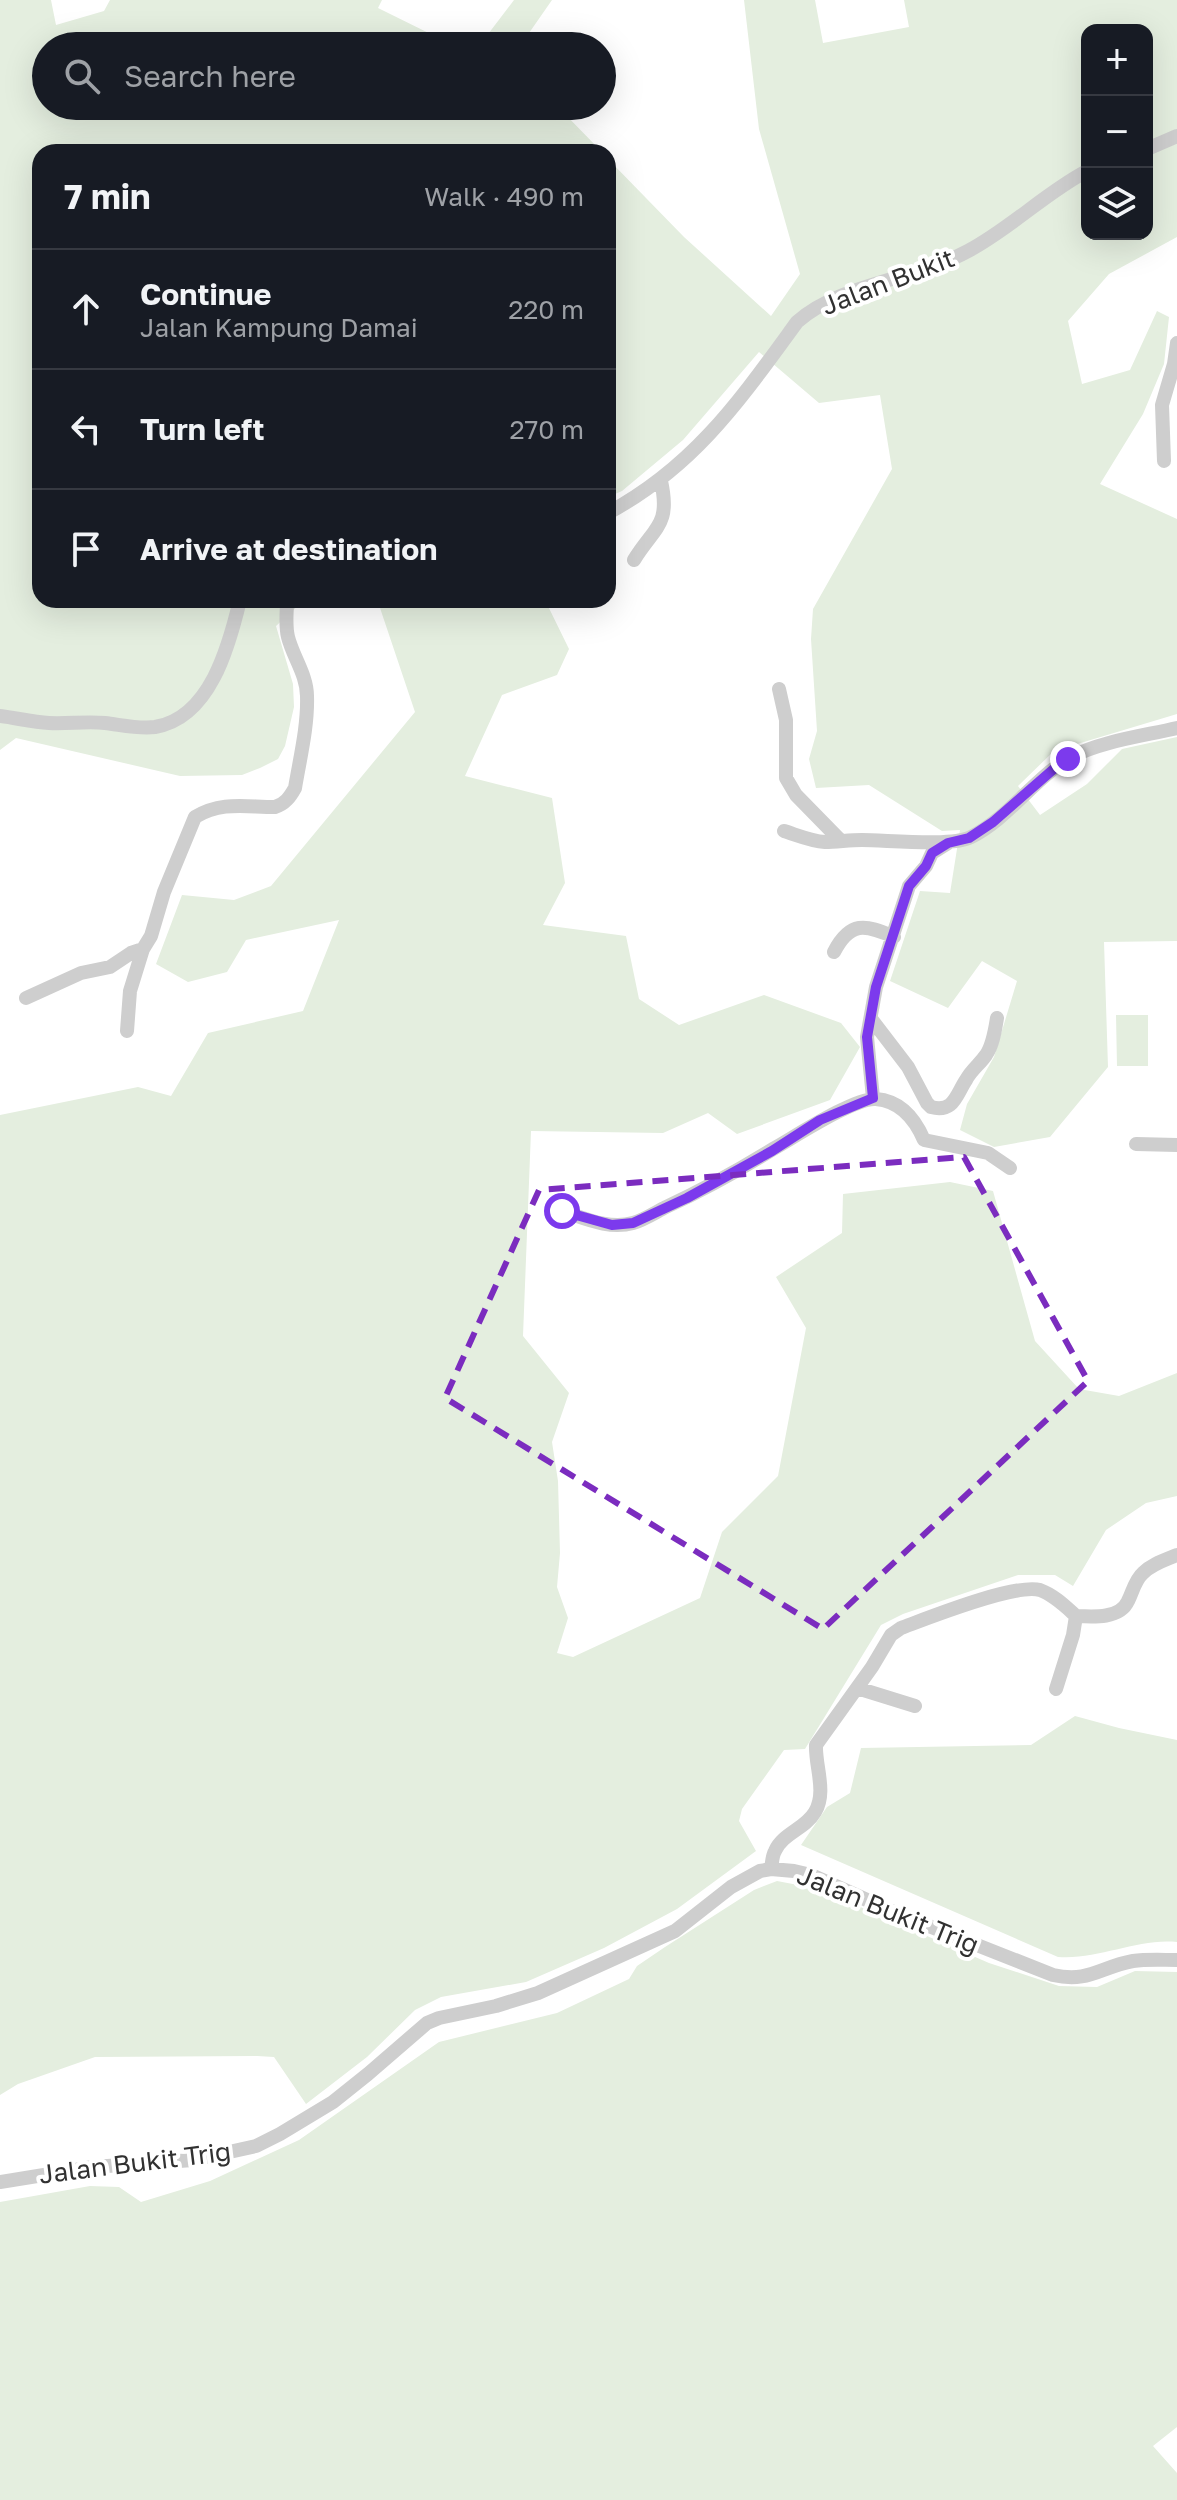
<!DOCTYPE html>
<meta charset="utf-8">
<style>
:root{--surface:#171b24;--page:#20242c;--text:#f1f3f6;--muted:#9ea1a6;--line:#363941}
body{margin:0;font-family:"Golos Text",sans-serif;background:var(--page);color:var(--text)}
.controls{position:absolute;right:24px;top:24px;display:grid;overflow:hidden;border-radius:16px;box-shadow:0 8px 32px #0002}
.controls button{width:72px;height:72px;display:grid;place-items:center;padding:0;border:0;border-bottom:2px solid var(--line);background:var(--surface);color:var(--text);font:40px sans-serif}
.stop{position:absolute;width:24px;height:24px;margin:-18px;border:6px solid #7c3aed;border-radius:50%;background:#fff}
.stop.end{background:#7c3aed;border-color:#fff;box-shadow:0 2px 8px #0008}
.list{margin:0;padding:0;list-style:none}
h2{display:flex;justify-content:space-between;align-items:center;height:104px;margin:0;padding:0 32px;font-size:34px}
h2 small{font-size:26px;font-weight:400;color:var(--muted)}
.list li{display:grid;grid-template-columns:52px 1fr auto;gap:24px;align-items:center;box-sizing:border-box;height:120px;padding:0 32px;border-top:2px solid var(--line)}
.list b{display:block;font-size:30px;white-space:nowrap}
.list p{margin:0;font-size:26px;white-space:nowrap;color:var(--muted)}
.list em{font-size:26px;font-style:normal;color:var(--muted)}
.icon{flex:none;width:44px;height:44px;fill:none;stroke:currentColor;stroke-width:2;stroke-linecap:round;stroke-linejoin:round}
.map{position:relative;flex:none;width:1177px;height:2500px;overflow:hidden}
.search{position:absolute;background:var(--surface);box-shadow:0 8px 32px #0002;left:32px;top:32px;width:584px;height:88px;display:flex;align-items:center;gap:20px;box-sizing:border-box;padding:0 28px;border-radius:44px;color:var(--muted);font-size:30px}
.panel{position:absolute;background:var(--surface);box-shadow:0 8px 32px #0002;left:32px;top:144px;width:584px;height:464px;border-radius:24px}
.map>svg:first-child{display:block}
.green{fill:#e4eedf;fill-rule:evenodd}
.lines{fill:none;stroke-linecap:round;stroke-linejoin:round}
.minor{stroke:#cecece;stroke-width:14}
.route{stroke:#7c3aed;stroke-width:10}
.marked{fill:none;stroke:#7b2cbf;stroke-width:6;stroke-dasharray:16 10;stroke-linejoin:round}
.labels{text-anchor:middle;stroke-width:8;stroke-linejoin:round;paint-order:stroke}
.street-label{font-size:26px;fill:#313131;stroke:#fff}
</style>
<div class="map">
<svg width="1177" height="2500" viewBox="0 0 1177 2500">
<rect width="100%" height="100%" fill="#fff"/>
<path class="green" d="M0 0H51L56 25 104 11 110 0H382L378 8 455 46H46V106H557L602 152H40V600H304L276 626 293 684 294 707 285 746 278 759 260 768 242 775 180 776 16 738 0 750Z
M514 0H552L520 46H479Z
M744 0H815L823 43 909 27 904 0H1177V237L1109 274 1068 321 1082 384 1130 370 1157 311 1169 317 1164 364 1143 414 1100 484 1177 519V714L1054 751 1018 786 1040 815 1087 784 1122 749 1177 737V941L1104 942 1108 1067 1050 1137 994 1147 960 1130 967 1104 994 1057 1017 981 982 961 948 1008 890 981 920 891 950 893 960 830 942 831 869 785 816 788 809 759 817 731 811 639 813 609 892 469 880 395 819 403 759 352 683 440 622 491 608 497V159L684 237 771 316 800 274 759 129ZM1087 30H1147V234H1087Z
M381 600H545L569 649 557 675 502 695 465 776 552 798 565 883 543 925 626 936 639 999 679 1025 764 995 841 1023 860 1047 830 1100 737 1134 708 1113 663 1133 531 1131 523 1336 569 1393 552 1442 558 1481 560 1553 557 1587 568 1618 557 1653 573 1657 700 1598 722 1532 778 1476 806 1328 776 1277 842 1233 843 1194 950 1182 993 1191 1035 1341 1079 1389 1119 1396 1177 1373V1496L1146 1503 1106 1530 1073 1586 1055 1575H1018L903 1614 881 1625 805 1749 784 1750 742 1809 739 1821 756 1851 677 1909 604 1948 526 1982 441 1997 415 2010 367 2057 306 2104 274 2057 257 2056 95 2057 18 2084 0 2095V1115L138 1087 171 1096 208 1033 303 1011 339 920 246 940 227 972 188 982 156 964 182 895 234 900 271 886 415 712 378 602Z
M1116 1015H1148V1066H1117Z
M1075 1716 1119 1728 1177 1740V1942C1137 1938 1099 1960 1058 1957L801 1845 827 1807 850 1793 861 1748 1031 1745Z
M777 1881 819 1889 989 1963 1059 1986 1097 1987 1135 1971 1177 1972V2427L1153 2446 1177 2473V2500H0V2202L90 2186 119 2187 141 2202 210 2181 299 2140 439 2042 557 2013 629 1979 637 1966 665 1947 754 1890Z"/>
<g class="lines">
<path class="minor" d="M1147 149 1177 136
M1164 461 1162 405 1174 364 1177 343
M608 513C695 466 740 400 797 322 841 283 915 280 968 251 1010 229 1045 193 1087 171
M634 560C654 527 671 526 661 481
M779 689 786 720V778L796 795 840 840
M0 716C16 718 33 722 49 723 68 724 87 721 105 723 122 725 138 729 155 727 210 718 229 646 240 600
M784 831C797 835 811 841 825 842 837 842 849 840 862 840 887 840 952 847 971 837 1009 818 1034 778 1071 757 1102 741 1143 736 1177 728
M834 952C850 921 865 924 894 937
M26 998 81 973 110 967 131 953 143 949 151 936 164 892 195 817C222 801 245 807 275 807 285 804 290 797 295 788 300 758 308 726 307 696 307 675 293 657 288 637 285 624 287 613 287 600
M872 1020 908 1067 927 1103 931 1107C954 1113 956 1095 966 1080 971 1070 980 1064 986 1055 993 1045 995 1030 997 1018
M127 1031 130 991 143 949
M873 1098 867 1037 876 987 909 886 926 866 932 853 948 843
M1136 1144 1177 1145
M562 1211C584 1218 609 1230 633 1223 644 1220 656 1212 666 1207 703 1190 739 1170 773 1149 793 1138 855 1097 876 1099 901 1101 915 1119 924 1140L988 1153 1010 1168
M1076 1616C1093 1617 1120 1619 1128 1601 1133 1591 1135 1580 1143 1573 1152 1564 1165 1560 1177 1555
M857 1688 915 1706
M771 1869C772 1864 772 1856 775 1851 783 1833 805 1829 815 1812 827 1792 815 1766 816 1745L872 1667 891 1635 901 1628C928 1618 1015 1583 1040 1590 1054 1595 1066 1607 1076 1616L1073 1635 1056 1689
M0 2182 93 2167 193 2160 256 2146 280 2134 333 2102 368 2074 427 2023 439 2018 496 2006 538 1993 675 1931 731 1887 760 1871 771 1869 794 1871 811 1875 896 1913 1053 1975C1089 1983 1100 1967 1133 1961 1147 1959 1162 1960 1177 1960"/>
</g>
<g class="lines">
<path class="route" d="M562 1211 612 1225 633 1223 687 1198 772 1151 820 1120 873 1098 867 1037 876 987 909 886 926 866 932 853 948 843 969 838 993 822 1056 767 1068 759"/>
</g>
<path class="marked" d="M964 1157 1088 1381 823 1629 445 1398 539 1190Z"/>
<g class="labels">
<g class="street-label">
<text transform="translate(888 282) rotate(-21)" y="9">Jalan Bukit</text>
<text transform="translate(888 1910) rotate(22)" y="9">Jalan Bukit Trig</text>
<text transform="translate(135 2163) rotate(-7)" y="9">Jalan Bukit Trig</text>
</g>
</g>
</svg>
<div class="controls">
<button>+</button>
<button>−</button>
<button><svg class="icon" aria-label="layers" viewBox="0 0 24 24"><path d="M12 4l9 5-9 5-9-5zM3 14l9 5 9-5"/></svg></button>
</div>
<div class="stop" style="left:562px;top:1211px"></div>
<div class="stop end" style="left:1068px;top:759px"></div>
<div class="search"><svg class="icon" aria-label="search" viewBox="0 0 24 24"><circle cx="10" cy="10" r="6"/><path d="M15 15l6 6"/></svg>Search here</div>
<section class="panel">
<h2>7 min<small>Walk · 490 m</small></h2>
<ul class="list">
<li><svg class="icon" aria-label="ahead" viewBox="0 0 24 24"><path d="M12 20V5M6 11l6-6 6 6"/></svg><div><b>Continue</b><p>Jalan Kampung Damai</p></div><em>220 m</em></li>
<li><svg class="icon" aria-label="left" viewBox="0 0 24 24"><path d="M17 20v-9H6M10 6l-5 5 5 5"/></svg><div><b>Turn left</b></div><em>270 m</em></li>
<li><svg class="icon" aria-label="arrive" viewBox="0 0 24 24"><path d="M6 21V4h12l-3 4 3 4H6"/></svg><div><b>Arrive at destination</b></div></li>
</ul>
</section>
</div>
